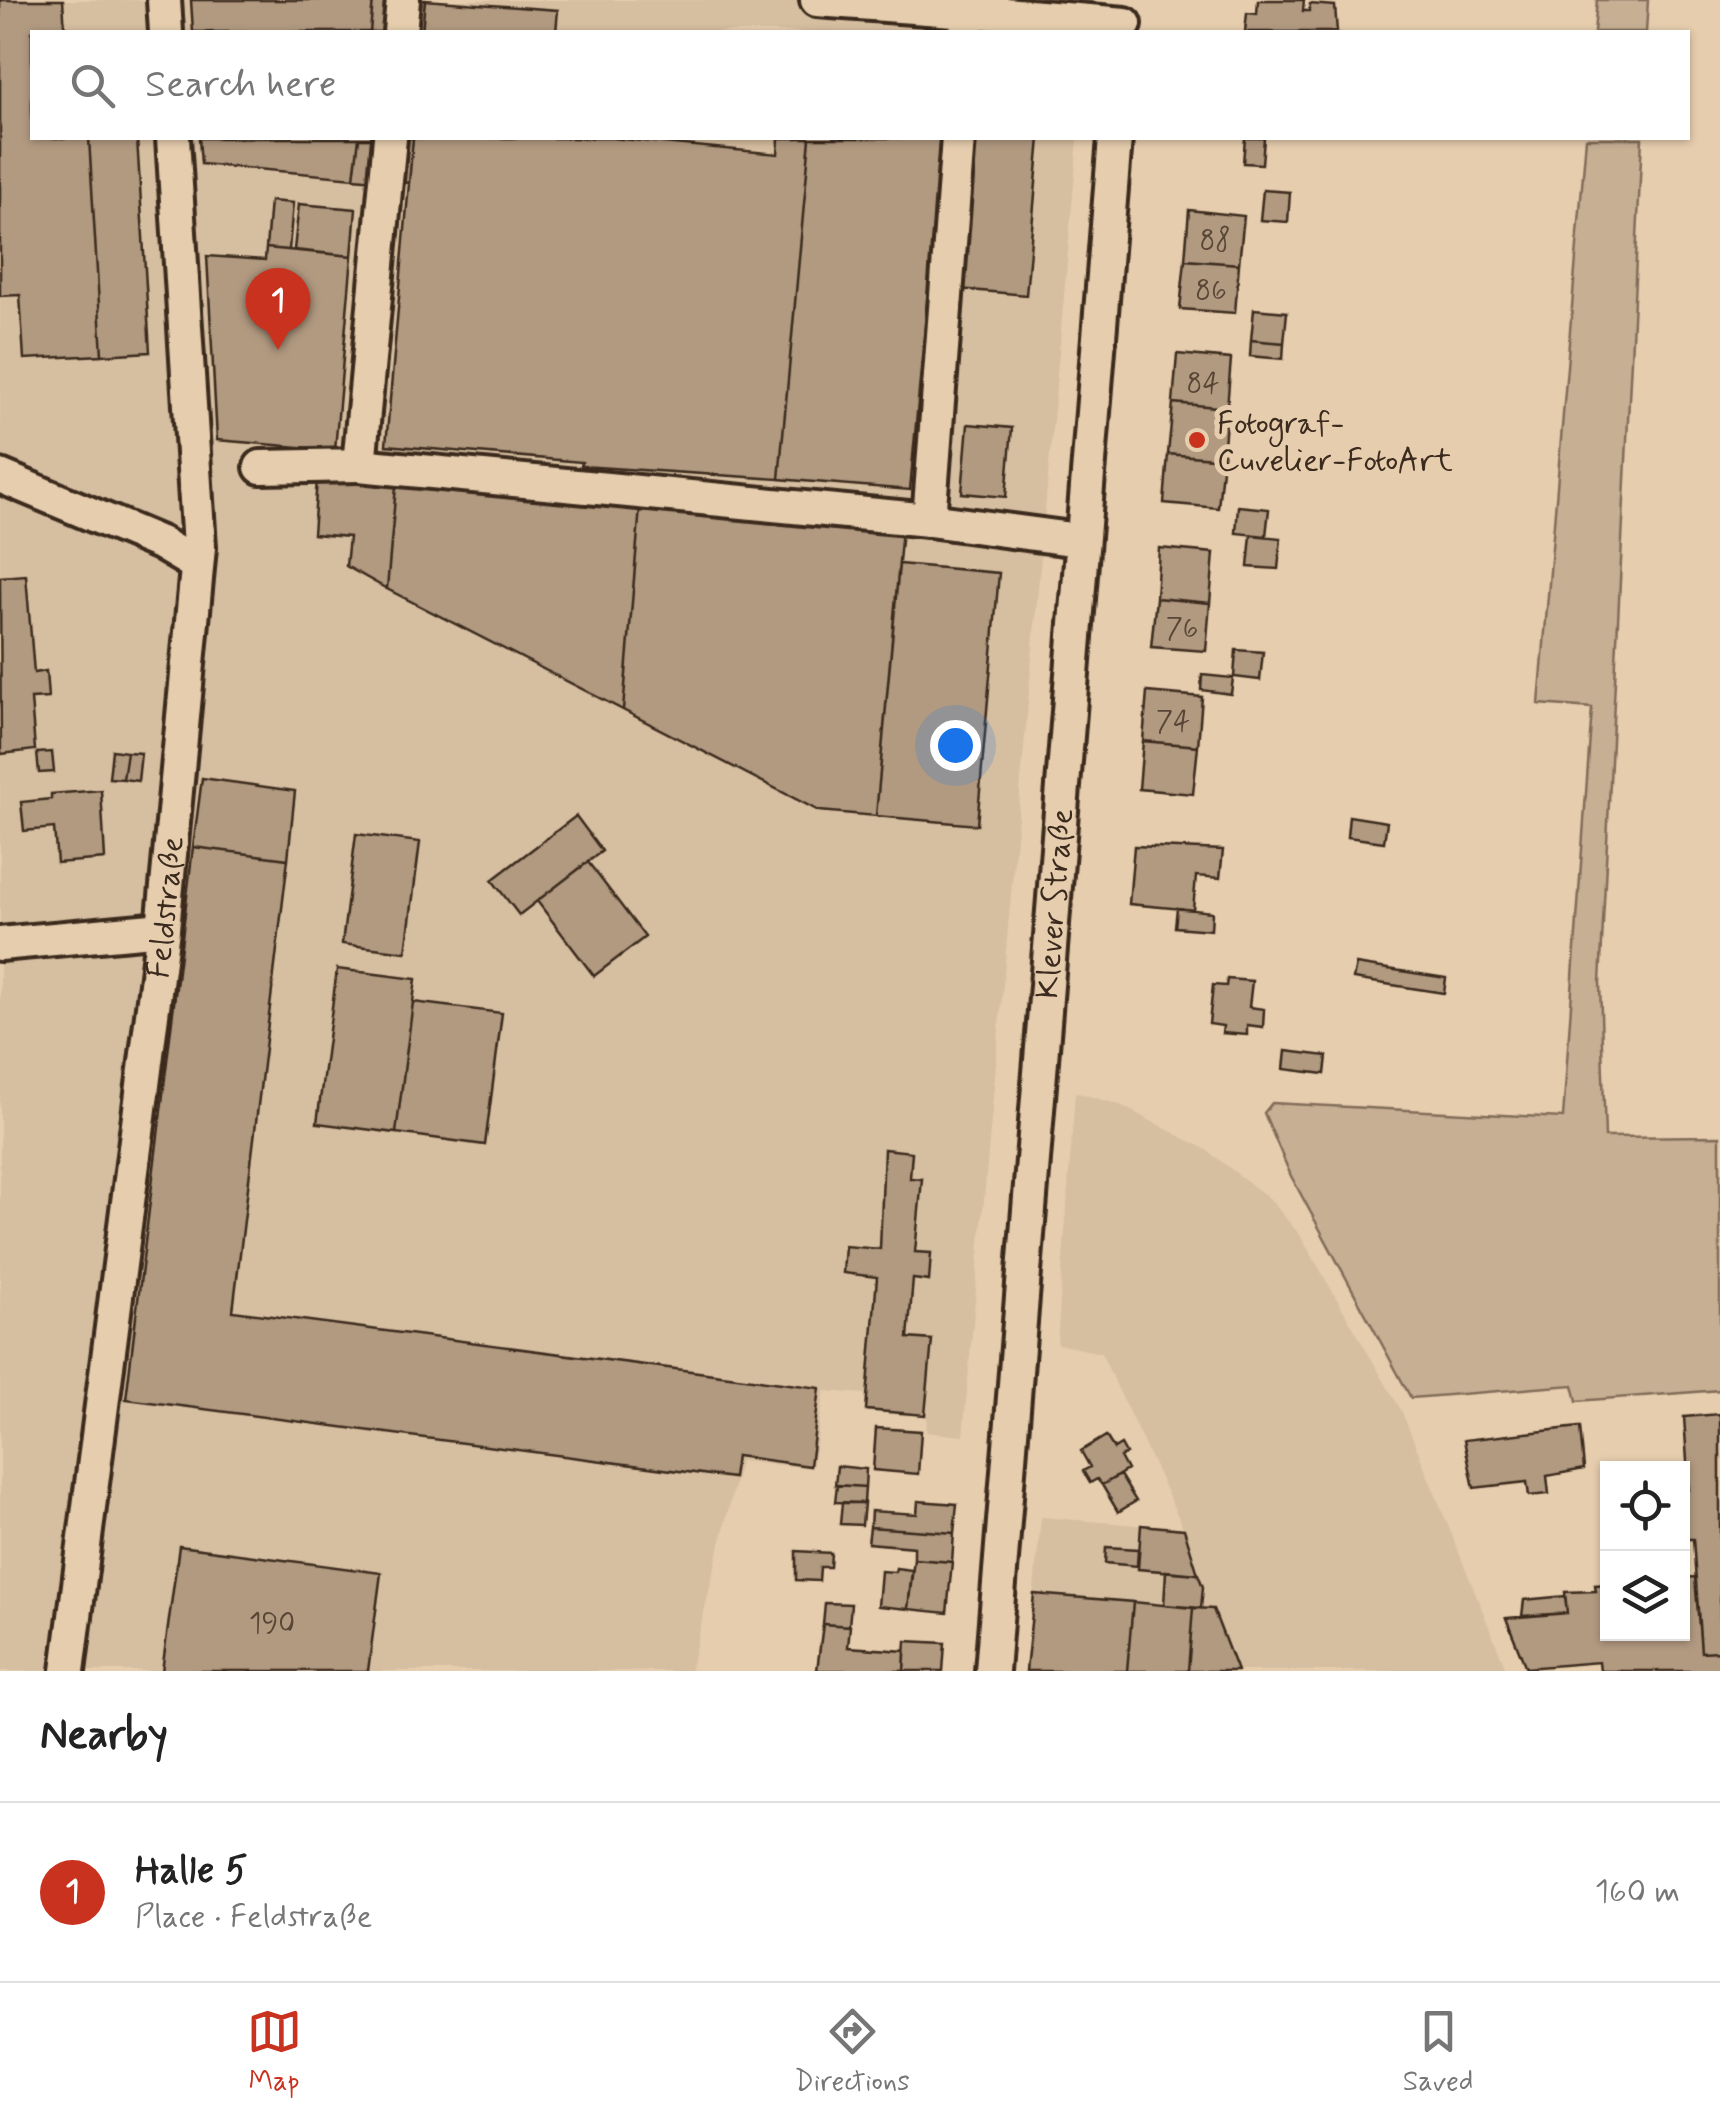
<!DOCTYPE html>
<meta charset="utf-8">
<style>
:root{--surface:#fff;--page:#f6f6f6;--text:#222;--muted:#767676;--line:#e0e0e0;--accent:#c8321e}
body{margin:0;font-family:Mynerve,sans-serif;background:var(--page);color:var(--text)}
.controls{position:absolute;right:30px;bottom:30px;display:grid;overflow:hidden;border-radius:0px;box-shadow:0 2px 8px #0004}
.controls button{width:90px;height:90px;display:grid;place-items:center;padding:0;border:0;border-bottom:2px solid var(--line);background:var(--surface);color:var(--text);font:50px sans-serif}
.you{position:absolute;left:955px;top:745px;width:35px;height:35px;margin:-25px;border:8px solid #fff;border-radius:50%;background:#1a73e8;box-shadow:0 0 0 15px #1a73e833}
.badge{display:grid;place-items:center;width:65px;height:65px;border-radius:50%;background:var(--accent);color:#fff;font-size:32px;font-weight:700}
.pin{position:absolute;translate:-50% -82px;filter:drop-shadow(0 2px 5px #0008)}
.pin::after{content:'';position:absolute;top:52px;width:35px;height:30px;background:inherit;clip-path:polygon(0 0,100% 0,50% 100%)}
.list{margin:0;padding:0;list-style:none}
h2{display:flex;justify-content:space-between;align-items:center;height:130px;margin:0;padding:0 40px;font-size:42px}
h2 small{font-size:32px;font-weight:400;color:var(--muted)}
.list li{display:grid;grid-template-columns:65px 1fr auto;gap:30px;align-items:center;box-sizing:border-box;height:180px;padding:0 40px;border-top:2px solid var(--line)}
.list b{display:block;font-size:38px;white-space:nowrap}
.list p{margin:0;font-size:32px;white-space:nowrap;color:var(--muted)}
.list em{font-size:32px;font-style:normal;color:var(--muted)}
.icon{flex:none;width:55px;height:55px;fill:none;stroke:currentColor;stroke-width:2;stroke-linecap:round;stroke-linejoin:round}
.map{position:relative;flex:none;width:1720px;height:1671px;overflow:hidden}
.search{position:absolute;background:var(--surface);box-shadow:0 2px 8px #0004;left:30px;right:30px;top:30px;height:110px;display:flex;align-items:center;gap:25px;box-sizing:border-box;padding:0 35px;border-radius:0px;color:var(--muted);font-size:38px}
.sheet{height:310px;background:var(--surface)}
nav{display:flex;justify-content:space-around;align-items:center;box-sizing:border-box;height:140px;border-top:2px solid var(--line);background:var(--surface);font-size:28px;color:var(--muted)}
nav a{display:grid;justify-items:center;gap:5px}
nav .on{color:var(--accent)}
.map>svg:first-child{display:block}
.built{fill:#d6bea0}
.green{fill:#c7af94;stroke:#816c59;stroke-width:2.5}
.building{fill:#b29a81;stroke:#3b2a1e;stroke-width:2.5}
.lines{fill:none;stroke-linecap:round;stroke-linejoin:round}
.minor-casing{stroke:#3b2a1e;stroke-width:40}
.minor{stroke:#e6cdae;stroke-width:32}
.poi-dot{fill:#c8321e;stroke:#e6cdae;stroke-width:4}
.labels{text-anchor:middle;stroke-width:10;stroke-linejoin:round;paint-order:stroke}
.number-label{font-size:28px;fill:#594637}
.poi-label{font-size:32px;fill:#3b2a1e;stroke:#e6cdae;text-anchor:start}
.street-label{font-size:32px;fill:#3b2a1e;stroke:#e6cdae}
</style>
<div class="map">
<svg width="1720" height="1671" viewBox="0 0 1720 1671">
<rect width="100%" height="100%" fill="#e6cdae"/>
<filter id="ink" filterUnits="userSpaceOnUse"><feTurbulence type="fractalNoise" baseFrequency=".01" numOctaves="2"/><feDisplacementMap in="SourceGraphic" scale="20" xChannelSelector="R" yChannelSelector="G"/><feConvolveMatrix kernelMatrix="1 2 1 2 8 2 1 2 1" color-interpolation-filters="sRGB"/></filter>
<g filter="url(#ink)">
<path class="built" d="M0 0H1090L1087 32H32V138H1078L963 1436 926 1432 927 1417 865 1412V1394L825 1391 812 1468 740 1461 690 1671H0Z
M1075 1092 1120 1105 1205 1149 1269 1198 1300 1235 1402 1412 1507 1671H1026L1041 1517 1184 1529 1101 1353 1057 1344Z"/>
<path class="green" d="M1597 0H1648L1646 32H1594Z
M1586 138H1642L1600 983 1605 1137 1720 1136V1390L1577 1401 1573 1385 1411 1398 1291 1176 1264 1113 1272 1103 1563 1118 1592 708 1539 704Z"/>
<path class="building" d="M0 0H63L65 32H32V138H89L102 355 24 359 20 295 0 296Z
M191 0H373L370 32H193Z
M373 0H425L422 32H370Z
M425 0 558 10 556 32H422Z
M1258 0H1304L1303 11H1309L1310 4 1335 6 1337 32H1245L1247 13 1257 14Z
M89 138H137L150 352 102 355Z
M199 138H359L354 178 201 164Z
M359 138H413L409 183 354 178Z
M413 138H612L778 154 779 138H810L779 479 581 466 582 462 386 445Z
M810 138H942L910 490 779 479Z
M973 138H1040L1026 295 959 289Z
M1245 138H1264L1262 164 1243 163Z
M1263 190 1290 192 1288 222 1260 220Z
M270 201 293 203 289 250 266 248Z
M299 204 356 209 352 256 294 250Z
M1189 210 1244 216 1239 264 1185 260Z
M266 248 352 256 335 450 217 440 207 256 265 260Z
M1185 260 1239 264 1235 313 1180 309Z
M1254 309 1287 312 1284 343 1251 340Z
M1251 340 1284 343 1283 359 1250 356Z
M1177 354 1231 359 1227 408 1173 403Z
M1173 403 1227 408 1223 459 1168 454Z
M968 424 1012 428 1006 497 962 493Z
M1168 454 1223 459 1218 508 1164 503Z
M317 479 396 486 387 589 346 566 349 537 313 534Z
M396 486 640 507 623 710 387 589Z
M1238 506 1269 509 1266 536 1236 533Z
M640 507 902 529 876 816 819 811 623 710Z
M1251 535 1281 538 1278 569 1248 567Z
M1159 548 1214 553 1210 603 1156 598Z
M899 564 999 573 977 825 876 816Z
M26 575 34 673 46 671 48 698 31 699 35 750 1 754 0 577Z
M1156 598 1210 603 1206 651 1151 647Z
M1236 650 1263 652 1260 680 1234 677Z
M1202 675 1233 678 1231 694 1201 690Z
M1147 692 1202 697 1198 746 1143 741Z
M1143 741 1198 746 1193 794 1139 789Z
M112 750 127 752 123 779 109 778Z
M52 752 54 772 39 773 37 753Z
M127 752 141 753 138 781 123 779Z
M202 778 295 791 288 859 193 847Z
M101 790 105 859 57 863 54 828 24 831 21 802 51 799V794Z
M576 816 602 851 519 915 492 880Z
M1349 816 1387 822 1384 842 1347 837Z
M356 834 420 842 406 952 342 944Z
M1134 846 1223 850 1220 878 1196 876 1193 910 1129 904Z
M193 847 288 859 233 1311 820 1388 810 1466 736 1456 733 1478 126 1399Z
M588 862 645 937 594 976 537 901Z
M1177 908 1212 912 1211 930 1175 927Z
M1356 964 1446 978 1444 993 1353 979Z
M337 969 416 979 396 1133 317 1123Z
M1227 979 1252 981 1249 1007 1264 1009 1263 1027 1247 1025V1035L1222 1033 1223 1026 1209 1024 1213 985 1226 986Z
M413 1002 502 1013 485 1145 396 1133Z
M1286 1051 1327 1056 1325 1074 1284 1069Z
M884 1149 912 1152 910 1178 922 1179 915 1252 931 1253 929 1281 913 1279 908 1338 932 1340 925 1415 866 1410 877 1277 843 1273 845 1246 880 1249Z
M1720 1414V1651L1701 1652 1693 1539H1682V1491L1689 1490 1684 1417Z
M1580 1427 1584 1469 1547 1476 1549 1494 1529 1496 1527 1482 1474 1488 1464 1440Z
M876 1428 921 1431 918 1474 873 1470Z
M1106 1436 1114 1449 1121 1445 1126 1454 1120 1457 1127 1470 1102 1485 1097 1479 1090 1483 1083 1471 1090 1467 1081 1451Z
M837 1466 866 1469 865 1487 835 1485Z
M1120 1475 1136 1501 1118 1512 1102 1485Z
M837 1485 865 1487 864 1503 835 1502Z
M918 1501 957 1504 954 1533 870 1527 871 1511 917 1514Z
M842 1503H864L862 1525 840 1524Z
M1141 1525 1184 1529 1198 1574 1138 1569Z
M870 1527 954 1533 952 1562 914 1559V1547L868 1543Z
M179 1546 381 1573 368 1671H162Z
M1106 1547 1138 1549 1137 1566 1105 1563Z
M796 1551 831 1553 830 1567H820L819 1581 796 1580Z
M914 1559 952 1562 947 1613 908 1609Z
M896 1568 912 1570 908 1609 878 1606 881 1571 895 1572Z
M1166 1571 1198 1574 1203 1587 1201 1608 1164 1605Z
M1695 1577 1701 1652 1720 1651V1671H1600L1599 1662 1526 1668 1506 1618 1567 1613 1565 1592 1596 1591 1595 1585 1608 1584V1634H1682V1578Z
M1034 1594 1133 1602 1127 1671H1026Z
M1565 1596 1567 1613 1522 1616 1524 1600Z
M1133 1602 1193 1608 1188 1671H1127Z
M825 1603 851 1604 849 1626 823 1624Z
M1193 1608 1213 1609 1237 1671H1188Z
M823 1624 850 1626 848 1647 905 1651 904 1671 817 1670Z
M906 1641 945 1643 943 1671H904Z"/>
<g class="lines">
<g class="minor-casing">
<g id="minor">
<path d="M164 0 166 32"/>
<path d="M817 0 968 11 966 32"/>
<path d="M968 11 1125 24"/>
<path d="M400 32 403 0"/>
<path d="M359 465 929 520 1079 540"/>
<path d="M261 467 359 465 390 138"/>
<path d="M0 476 160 543 197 565"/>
<path d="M929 520 958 138"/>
<path d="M0 944 163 929"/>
<path id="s1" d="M68 1671 163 929 199 547 173 138"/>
<path id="s2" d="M992 1671 1115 138"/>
</g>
</g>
<use href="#minor" class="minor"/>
</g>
</g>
<circle class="poi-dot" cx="1197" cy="440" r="10"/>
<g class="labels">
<g class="number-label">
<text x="1215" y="249">88</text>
<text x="1211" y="299">86</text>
<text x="1203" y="392">84</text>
<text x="1182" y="637">76</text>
<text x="1173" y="730">74</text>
<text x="272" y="1632">190</text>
</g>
<g class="poi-label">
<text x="1217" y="433">Fotograf-<tspan x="1217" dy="37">Cuvelier-FotoArt</tspan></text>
</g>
<g class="street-label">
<text dy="11" stroke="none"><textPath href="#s2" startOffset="770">Klever Straße</textPath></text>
<text dy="11" stroke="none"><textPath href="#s1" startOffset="770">Feldstraße</textPath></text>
</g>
</g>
</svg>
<div class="controls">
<button><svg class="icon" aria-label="locate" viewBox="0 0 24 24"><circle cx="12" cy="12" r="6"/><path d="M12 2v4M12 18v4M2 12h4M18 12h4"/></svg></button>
<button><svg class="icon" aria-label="layers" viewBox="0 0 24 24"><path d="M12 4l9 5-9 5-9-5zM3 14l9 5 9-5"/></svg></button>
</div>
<div class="you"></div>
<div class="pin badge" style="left:278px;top:350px">1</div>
<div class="search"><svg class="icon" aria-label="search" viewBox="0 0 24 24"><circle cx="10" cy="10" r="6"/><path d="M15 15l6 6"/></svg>Search here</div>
</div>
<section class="sheet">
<h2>Nearby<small></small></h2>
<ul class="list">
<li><span class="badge">1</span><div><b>Halle 5</b><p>Place · Feldstraße</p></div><em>160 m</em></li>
</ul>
</section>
<nav>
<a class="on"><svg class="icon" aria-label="map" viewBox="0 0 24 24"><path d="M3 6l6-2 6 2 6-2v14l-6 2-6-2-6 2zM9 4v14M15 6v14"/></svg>Map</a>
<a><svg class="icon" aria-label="directions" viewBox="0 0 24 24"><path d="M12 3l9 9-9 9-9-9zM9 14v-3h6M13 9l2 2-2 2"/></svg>Directions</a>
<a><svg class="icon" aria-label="saved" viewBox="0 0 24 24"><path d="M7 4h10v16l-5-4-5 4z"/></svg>Saved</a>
</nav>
